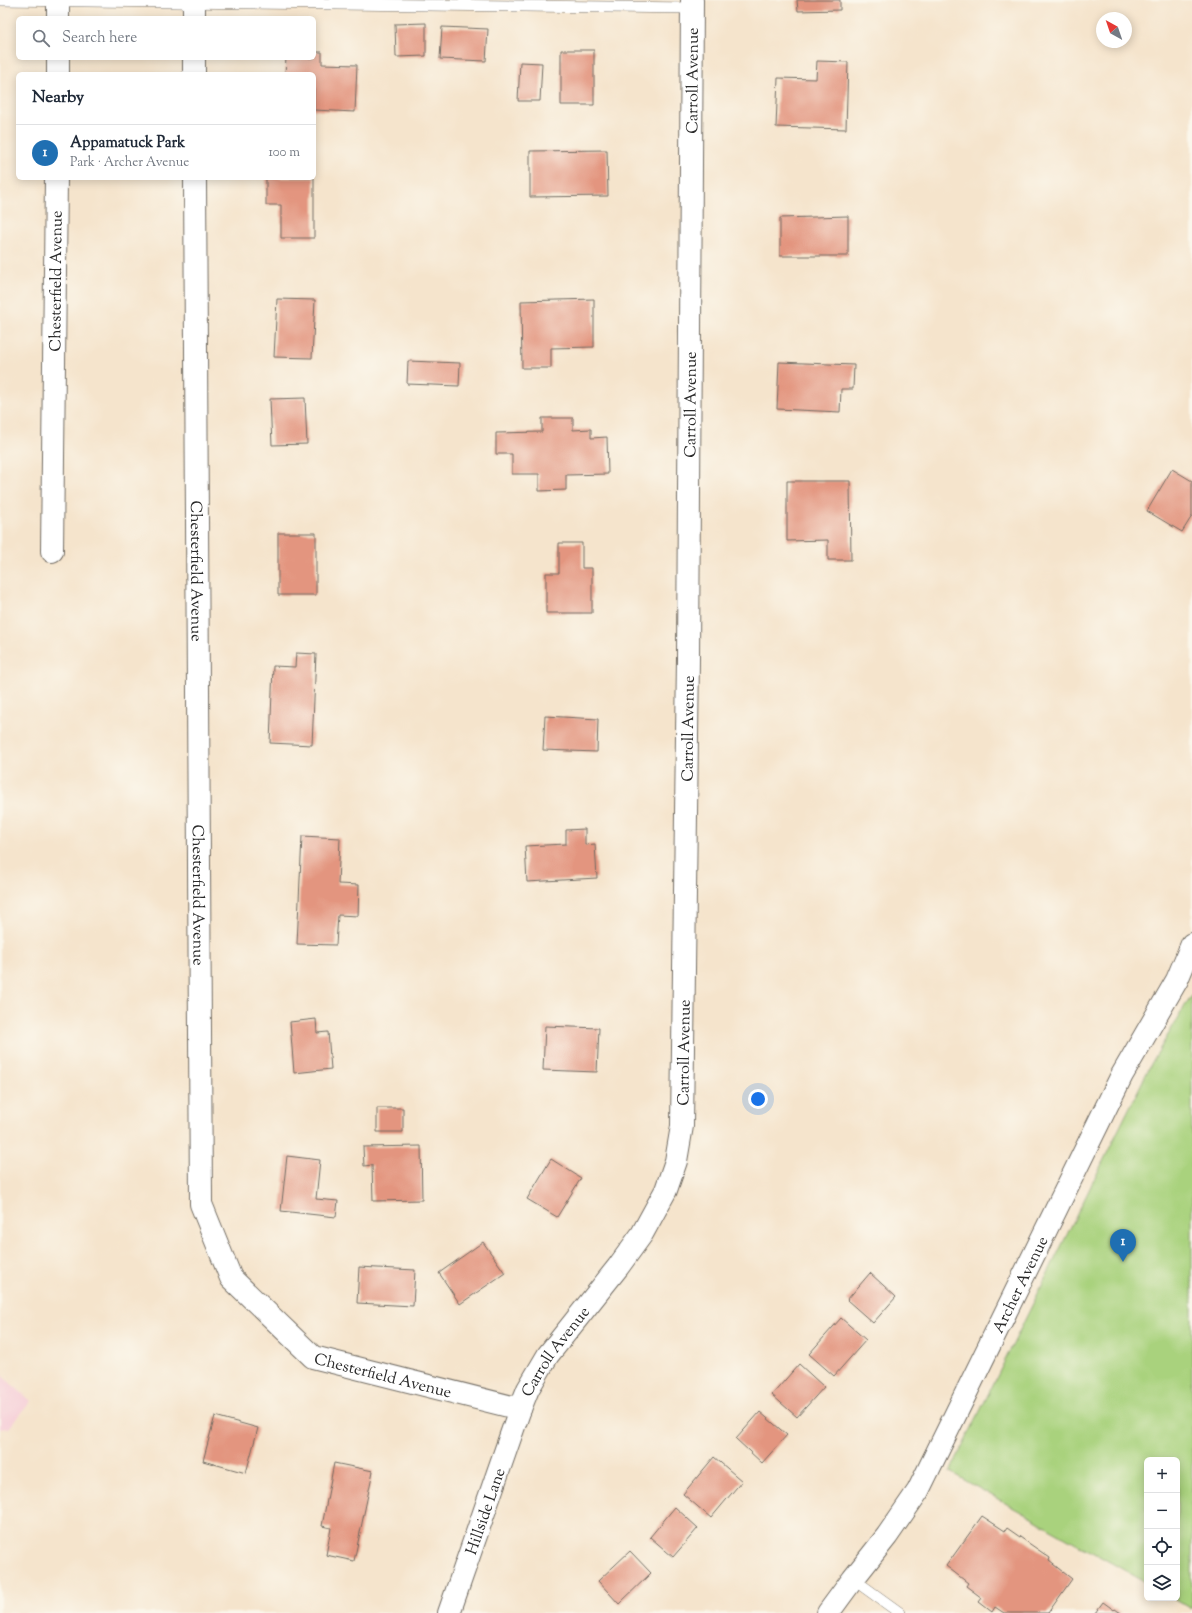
<!DOCTYPE html>
<meta charset="utf-8">
<style>
:root{--surface:#fff;--page:#f6f6f7;--text:#1f2937;--muted:#747a83;--line:#e0e1e3;--accent:#1f6fb2}
body{margin:0;font-family:"Sorts Mill Goudy",serif;background:var(--page);color:var(--text)}
.controls{position:absolute;right:12px;bottom:12px;display:grid;overflow:hidden;border-radius:6px;box-shadow:0 2px 10px #0003}
.controls button{width:36px;height:36px;display:grid;place-items:center;padding:0;border:0;border-bottom:1px solid var(--line);background:var(--surface);color:var(--text);font:20px sans-serif}
.compass{position:absolute;left:1096px;top:12px;width:36px;height:36px;border-radius:50%;background:var(--surface);box-shadow:0 2px 10px #0003;rotate:320deg}
.you{position:absolute;left:758px;top:1099px;width:14px;height:14px;margin:-10px;border:3px solid #fff;border-radius:50%;background:#1a73e8;box-shadow:0 0 0 6px #1a73e833}
.badge{display:grid;place-items:center;width:26px;height:26px;border-radius:50%;background:var(--accent);color:#fff;font-size:13px;font-weight:700}
.pin{position:absolute;translate:-50% -33px;filter:drop-shadow(0 1px 2px #0008)}
.pin::after{content:'';position:absolute;top:21px;width:14px;height:12px;background:inherit;clip-path:polygon(0 0,100% 0,50% 100%)}
.list{margin:0;padding:0;list-style:none}
h2{display:flex;justify-content:space-between;align-items:center;height:52px;margin:0;padding:0 16px;font-size:17px}
h2 small{font-size:13px;font-weight:400;color:var(--muted)}
.list li{display:grid;grid-template-columns:26px 1fr auto;gap:12px;align-items:center;box-sizing:border-box;height:56px;padding:0 16px;border-top:1px solid var(--line)}
.list b{display:block;font-size:15px;white-space:nowrap}
.list p{margin:0;font-size:13px;white-space:nowrap;color:var(--muted)}
.list em{font-size:13px;font-style:normal;color:var(--muted)}
.icon{flex:none;width:22px;height:22px;fill:none;stroke:currentColor;stroke-width:2;stroke-linecap:round;stroke-linejoin:round}
.map{position:relative;flex:none;width:1192px;height:1613px;overflow:hidden}
.search{position:absolute;background:var(--surface);box-shadow:0 2px 10px #0003;left:16px;top:16px;width:300px;height:44px;display:flex;align-items:center;gap:10px;box-sizing:border-box;padding:0 14px;border-radius:6px;color:var(--muted);font-size:15px}
.panel{position:absolute;background:var(--surface);box-shadow:0 2px 10px #0003;left:16px;top:72px;width:300px;height:108px;border-radius:6px}
.map>svg:first-child{display:block}
.built{fill:#f6cfd8}
.green{fill:#a9d27d;stroke:#6a7e54}
.building{fill:#e3957f}
.lines{fill:none;stroke-linecap:round;stroke-linejoin:round}
.lane-casing{stroke:#726c63;stroke-width:12}
.street-casing{stroke:#726c63;stroke-width:24}
.lane{stroke:#fff;stroke-width:11}
.street{stroke:#fff;stroke-width:22}
.labels{text-anchor:middle;stroke-width:4;stroke-linejoin:round;paint-order:stroke}
.street-label{font-size:16px;fill:#2b2b2b;stroke:#fbf7ec}
</style>
<div class="map">
<svg width="1192" height="1613" viewBox="0 0 1192 1613">
<rect width="100%" height="100%" fill="#fbf7ec"/>
<filter id="ink" filterUnits="userSpaceOnUse"><feTurbulence type="fractalNoise" baseFrequency=".025" numOctaves="2"/><feDisplacementMap in="SourceGraphic" scale="8" xChannelSelector="R" yChannelSelector="G"/><feConvolveMatrix kernelMatrix="1 2 1 2 8 2 1 2 1" color-interpolation-filters="sRGB"/></filter>
<filter id="wash" filterUnits="userSpaceOnUse"><feTurbulence type="fractalNoise" baseFrequency=".012" numOctaves="4" result="noise"/><feDisplacementMap in="SourceGraphic" scale="16" xChannelSelector="R" yChannelSelector="G"/><feGaussianBlur stdDeviation="0.9" result="paint"/><feColorMatrix in="noise" values="0 0 0 0 0 0 0 0 0 0 0 0 0 0 0 0 0 1.4 0 .05"/><feComposite in="paint" operator="in"/></filter>
<g filter="url(#wash)">
<rect width="100%" height="100%" fill="#f5e4cc"/>
<path class="built" d="M0 1374 31 1401 9 1428 0 1429Z"/>
<path class="green" d="M1192 994V1609L1173 1598H1177V1460H1147V1583L950 1472 1151 1064Z"/>
<g id="blocks">
<path class="building" d="M797 0H840V10L798 11Z
M426 23V56L396 57 395 24Z
M442 27 488 29 486 61 440 59Z
M561 50H594V105H561Z
M314 52H322V64L357 65 355 112 314 110V74H285L286 58H314Z
M817 61 848 62 846 129 776 127 778 78 816 79Z
M520 62 542 63 540 101H518Z
M607 150 608 196 530 197V151Z
M266 178H314V238H281V205H266Z
M848 216V256H780V218Z
M277 299 315 300 312 358 274 357Z
M594 299V347L551 348V368H522L521 301Z
M408 361 460 363 459 386 407 384Z
M779 362 854 365 853 389H841L840 412 777 409Z
M305 398 307 444 272 445 270 399Z
M542 418H573V430L591 429V438L607 437 608 474 566 475V490L539 491V474H512V454H496V433L542 432Z
M1172 469 1192 481V516L1182 532 1147 511Z
M787 481H850L851 560H828V540L787 541Z
M278 533H316V595H278Z
M559 543H582V568H592V613H546V573H559Z
M296 653 316 654 312 745 270 743 273 666 295 667Z
M545 716 598 719 597 752 543 750Z
M585 829V845L595 844 597 878 527 882 525 846 566 844V830Z
M302 836 340 838 338 884 359 885 358 916 338 915 336 945 297 944Z
M316 1019 317 1033 328 1032 331 1069 294 1073 290 1022Z
M545 1026 599 1028 597 1072 543 1070Z
M377 1108H403V1132H377Z
M421 1146 422 1200 373 1201 372 1165 364 1166 363 1147Z
M287 1156 320 1160 316 1199 338 1201 336 1217 281 1211Z
M551 1159 581 1178 557 1217 527 1199Z
M483 1242 505 1273 460 1304 439 1273Z
M359 1267 415 1270 413 1306 357 1303Z
M870 1273 896 1297 873 1323 847 1300Z
M841 1318 866 1340 834 1376 809 1354Z
M799 1364 824 1387 797 1417 772 1395Z
M760 1412 787 1435 762 1463 736 1439Z
M215 1416 258 1428 246 1473 203 1461Z
M714 1457 742 1481 711 1518 683 1494Z
M334 1463 373 1471 354 1561 326 1555 331 1528 322 1526Z
M675 1507 698 1528 673 1557 650 1537Z
M982 1516 1005 1531 1007 1528 1050 1558 1049 1561 1072 1579 1048 1613H1004L995 1607 992 1612 979 1602 982 1598 966 1586 968 1583 946 1566Z
M630 1551 651 1573 619 1604 598 1581Z
M1103 1602 1114 1610 1115 1609 1121 1613H1095Z"/>
</g>
</g>
<g filter="url(#ink)">
<use href="#blocks" fill-opacity="0" stroke="#726c63" stroke-width="1"/>
<g class="lines">
<g class="lane-casing">
<path id="lane" d="M0 0 692 8
M853 1579 900 1613"/>
</g>
<g class="street-casing">
<g id="street">
<path d="M194 0V18"/>
<path d="M58 18V0"/>
<path d="M194 58V74"/>
<path d="M58 74V58"/>
<path id="s1" d="M195 178 201 1204 231 1278 313 1357 520 1409"/>
<path id="s2" d="M52 551 56 178"/>
<path id="s3" d="M449 1613 520 1409 528 1389 548 1355 618 1267 642 1234 666 1190 676 1161 682 1126 688 658 692 0"/>
<path id="s4" d="M828 1613 853 1579 887 1536 918 1491 1122 1075 1177 980 1192 944"/>
</g>
</g>
<use href="#lane" class="lane"/>
<use href="#street" class="street"/>
</g>
</g>
<g class="labels">
<g class="street-label">
<text dy="6" stroke="none"><textPath href="#s3" startOffset="1592">Carroll Avenue</textPath></text>
<text dy="6" stroke="none"><textPath href="#s2" startOffset="270">Chesterfield Avenue</textPath></text>
<text dy="6" stroke="none"><textPath href="#s3" startOffset="1268">Carroll Avenue</textPath></text>
<text dy="6" stroke="none"><textPath href="#s1" startOffset="393">Chesterfield Avenue</textPath></text>
<text dy="6" stroke="none"><textPath href="#s3" startOffset="944">Carroll Avenue</textPath></text>
<text dy="6" stroke="none"><textPath href="#s1" startOffset="717">Chesterfield Avenue</textPath></text>
<text dy="6" stroke="none"><textPath href="#s3" startOffset="620">Carroll Avenue</textPath></text>
<text dy="6" stroke="none"><textPath href="#s4" startOffset="382">Archer Avenue</textPath></text>
<text dy="6" stroke="none"><textPath href="#s3" startOffset="284">Carroll Avenue</textPath></text>
<text dy="6" stroke="none"><textPath href="#s1" startOffset="1292">Chesterfield Avenue</textPath></text>
<text dy="6" stroke="none"><textPath href="#s3" startOffset="108">Hillside Lane</textPath></text>
</g>
</g>
</svg>
<div class="controls">
<button>+</button>
<button>−</button>
<button><svg class="icon" aria-label="locate" viewBox="0 0 24 24"><circle cx="12" cy="12" r="6"/><path d="M12 2v4M12 18v4M2 12h4M18 12h4"/></svg></button>
<button><svg class="icon" aria-label="layers" viewBox="0 0 24 24"><path d="M12 4l9 5-9 5-9-5zM3 14l9 5 9-5"/></svg></button>
</div>
<svg class="compass" viewBox="-18 -18 36 36"><path d="M0-13l5 13h-10z" fill="#e53935"/><path d="M0 13l5-13h-10z" fill="#747a83"/></svg>
<div class="you"></div>
<div class="pin badge" style="left:1123px;top:1262px">1</div>
<div class="search"><svg class="icon" aria-label="search" viewBox="0 0 24 24"><circle cx="10" cy="10" r="6"/><path d="M15 15l6 6"/></svg>Search here</div>
<section class="panel">
<h2>Nearby<small></small></h2>
<ul class="list">
<li><span class="badge">1</span><div><b>Appamatuck Park</b><p>Park · Archer Avenue</p></div><em>100 m</em></li>
</ul>
</section>
</div>
